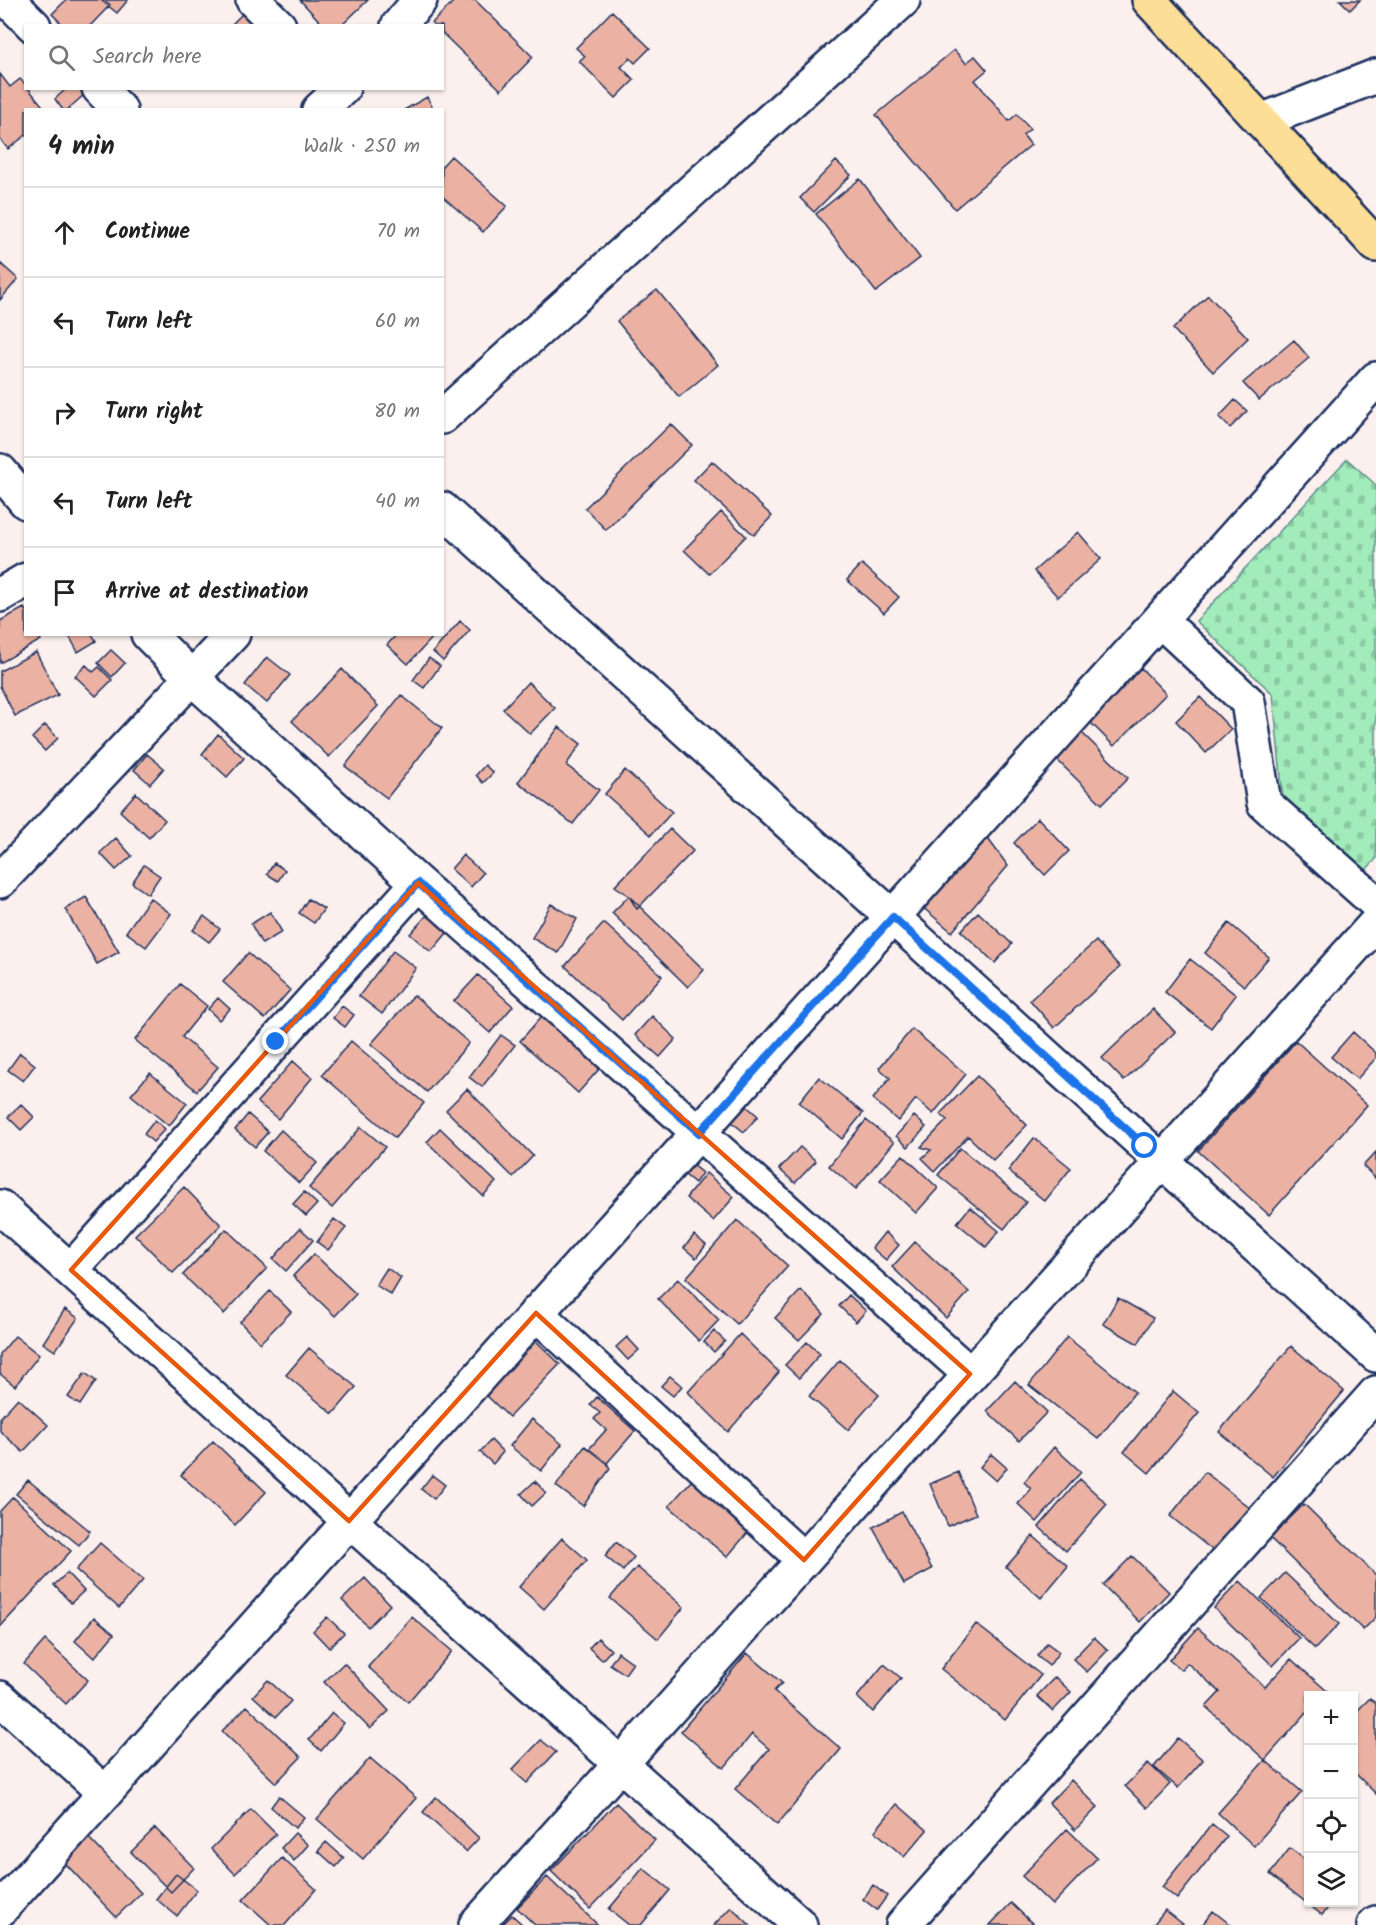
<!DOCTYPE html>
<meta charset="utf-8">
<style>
:root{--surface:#fff;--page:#f2f2f2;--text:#222;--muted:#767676;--line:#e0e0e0}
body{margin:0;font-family:Kalam,sans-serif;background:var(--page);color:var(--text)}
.controls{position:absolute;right:18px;bottom:18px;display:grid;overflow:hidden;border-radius:0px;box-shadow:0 2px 4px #0004}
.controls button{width:54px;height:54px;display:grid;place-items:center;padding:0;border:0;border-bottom:2px solid var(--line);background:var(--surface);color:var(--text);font:30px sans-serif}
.stop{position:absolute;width:18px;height:18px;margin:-14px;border:4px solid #1a73e8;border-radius:50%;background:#fff}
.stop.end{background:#1a73e8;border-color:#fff;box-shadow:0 2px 6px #0008}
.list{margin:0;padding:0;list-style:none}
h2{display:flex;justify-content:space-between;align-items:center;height:78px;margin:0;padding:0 24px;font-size:26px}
h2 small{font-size:20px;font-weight:400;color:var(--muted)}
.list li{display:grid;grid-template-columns:39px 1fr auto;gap:18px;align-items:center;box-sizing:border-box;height:90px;padding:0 24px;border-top:2px solid var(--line)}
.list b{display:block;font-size:22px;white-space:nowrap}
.list em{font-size:20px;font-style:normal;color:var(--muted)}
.icon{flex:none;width:33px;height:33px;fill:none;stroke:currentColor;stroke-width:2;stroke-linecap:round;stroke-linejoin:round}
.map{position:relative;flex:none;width:1376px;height:1925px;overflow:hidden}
.search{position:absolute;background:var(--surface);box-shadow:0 2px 4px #0004;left:24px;top:24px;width:420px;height:66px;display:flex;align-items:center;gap:15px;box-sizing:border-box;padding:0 21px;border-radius:0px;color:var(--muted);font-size:22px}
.panel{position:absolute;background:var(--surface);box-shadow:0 2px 4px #0004;left:24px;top:108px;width:420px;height:528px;border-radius:0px}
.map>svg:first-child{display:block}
.cemetery{fill:url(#cemetery-stones);stroke:#5e8e8c;stroke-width:1.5}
.building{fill:#ebb2a3;stroke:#1b2f5e;stroke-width:1.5}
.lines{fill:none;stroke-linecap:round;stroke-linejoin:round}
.minor-casing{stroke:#1b2f5e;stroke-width:38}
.highway-casing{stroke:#1b2f5e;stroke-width:38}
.minor{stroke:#fff;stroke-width:33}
.highway{stroke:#fdde96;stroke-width:33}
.route{stroke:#1a73e8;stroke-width:8}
.marked{fill:none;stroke:#e8590c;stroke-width:4.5;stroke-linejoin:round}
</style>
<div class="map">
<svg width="1376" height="1925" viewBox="0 0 1376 1925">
<defs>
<pattern id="cemetery-stones" width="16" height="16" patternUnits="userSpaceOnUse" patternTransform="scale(1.5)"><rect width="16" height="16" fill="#a2ecbb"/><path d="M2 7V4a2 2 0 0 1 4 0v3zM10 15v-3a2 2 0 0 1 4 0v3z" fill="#8bcba3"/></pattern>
</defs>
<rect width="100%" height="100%" fill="#fbf0ed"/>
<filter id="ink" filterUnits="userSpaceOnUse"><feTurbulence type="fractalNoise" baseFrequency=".0167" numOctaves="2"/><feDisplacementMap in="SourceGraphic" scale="12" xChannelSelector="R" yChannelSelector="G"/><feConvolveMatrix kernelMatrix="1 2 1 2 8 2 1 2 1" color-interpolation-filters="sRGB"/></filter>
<g filter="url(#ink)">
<path class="cemetery" d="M1347 459 1376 485V859L1363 873 1283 798 1273 694 1196 621Z"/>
<path class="building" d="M66 0H105L110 5 90 26H64L52 14Z
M101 0H128L117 13Z
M300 0H368L341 26H324Z
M455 0H475L533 57 501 90 442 33V26H435L432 23Z
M1340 0H1360L1350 10Z
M245 11 257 26H230Z
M612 11 650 48 635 63 630 58 621 67 634 80 616 98 579 61 585 56 576 48Z
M954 50 966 63 975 56 987 70 975 80 1009 121 1017 114 1030 129 1023 135 1031 145 955 209 876 115Z
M0 74 10 87 20 79 26 85V88H28L46 110H26V135L8 149 0 139Z
M67 88H82L86 93 67 110H63L55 99Z
M427 97 434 110H404Z
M451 156 507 206 483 232 442 196V166Z
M836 161 851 175 814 212 800 198Z
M860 179 920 258 876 292 816 214Z
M0 263 18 279 0 300Z
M657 290 718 365 679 397 617 321Z
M1208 295 1248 338 1213 372 1173 329Z
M1294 340 1309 358 1259 400 1243 383Z
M1235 400 1247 411 1230 428 1219 417Z
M671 424 692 445 606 530 585 508Z
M712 461 772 516 754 535 694 480Z
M721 512 746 536 709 574 684 550Z
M1078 532 1101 559 1058 597 1034 571Z
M862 564 899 597 884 613 847 580Z
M24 608 26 611V634H38L41 640 0 663V621Z
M460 621 470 630 443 661 433 652Z
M68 634H92L96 641 78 652Z
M397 634H436L408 664 387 645Z
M111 650 125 663 112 677 98 663Z
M36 652 58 695 15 716 0 686V671Z
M267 657 290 675 267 703 245 685Z
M429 658 440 666 424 688 413 680Z
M86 665 93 672 99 667 112 680 96 696 75 676Z
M1141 668 1166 694 1114 746 1088 720Z
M342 669 378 706 329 757 292 721Z
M528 682 555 708 530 734 503 709Z
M401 695 442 728 387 798 345 766Z
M1200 697 1231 729 1206 753 1176 721Z
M45 725 58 738 45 751 32 738Z
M559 727 581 744 566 765 599 790 573 824 518 782Z
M1081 732 1128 778 1102 804 1055 758Z
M218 734 244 758 227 777 202 754Z
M147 754 164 768 150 784 134 770Z
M485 765 493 773 483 783 476 775Z
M625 770 672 812 651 835 605 794Z
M136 793 165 820 149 838 120 811Z
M1038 818 1069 851 1045 875 1014 843Z
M670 829 693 851 637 909 629 896 615 886Z
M983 832 1008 866 952 932 921 906Z
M116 838 132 856 116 870 100 853Z
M463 855 483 873 471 887 451 869Z
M274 863 285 870 278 881 267 874Z
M144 865 160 876 148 894 132 883Z
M629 896 704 970 688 987 612 913Z
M86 897 119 952 97 964 65 909Z
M150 898 171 914 146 947 126 932Z
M308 899 324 909 314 923 299 913Z
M551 904 577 919 558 953 532 938Z
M270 912 282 932 262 944 251 924Z
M978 912 1012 944 995 963 961 931Z
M427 915 447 933 431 952 410 934Z
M204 916 220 929 209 942 193 930Z
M604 923 662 976 622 1020 565 966Z
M1229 923 1269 957 1244 986 1205 953Z
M1096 941 1120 967 1054 1028 1030 1000Z
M393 951 416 968 382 1014 359 996Z
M248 953 290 990 265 1019 223 982Z
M1190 959 1236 995 1211 1028 1165 992Z
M478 975 513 1006 490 1033 454 1001Z
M180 984 207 1006 182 1037 218 1067 197 1091 135 1040Z
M414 995 469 1043 427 1092 371 1044Z
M218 998 230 1009 219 1020 208 1009Z
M342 1006 354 1015 345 1027 333 1018Z
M1153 1009 1175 1032 1124 1081 1102 1058Z
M542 1016 600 1068 578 1093 520 1041Z
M652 1016 676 1039 660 1057 635 1035Z
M912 1029 966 1074 933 1114 916 1099 898 1121 873 1099 890 1078 879 1068Z
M1353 1032 1376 1053V1058L1357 1079 1331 1057Z
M501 1035 515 1045 482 1087 469 1077Z
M351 1041 424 1103 395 1138 322 1075Z
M1296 1041 1367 1105 1269 1215 1198 1151Z
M20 1053 35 1065 23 1081 8 1070Z
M293 1061 312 1078 278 1119 257 1102Z
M150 1073 187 1103 169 1126 131 1095Z
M977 1076 1027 1125 993 1160 968 1136 935 1171 922 1158 931 1150 921 1147 947 1120 940 1114Z
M819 1077 863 1113 842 1139 799 1102Z
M467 1089 533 1156 513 1177 446 1110Z
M743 1103 758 1116 744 1132 729 1120Z
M21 1104 34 1117 21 1130 8 1117Z
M248 1114 268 1132 255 1147 235 1130Z
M914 1116 926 1127 908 1147 896 1136Z
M155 1120 165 1129 153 1142 144 1134Z
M866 1120 894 1142 856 1189 829 1166Z
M361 1127 385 1147 332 1208 309 1188Z
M440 1128 496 1182 483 1196 427 1142Z
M281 1130 317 1163 299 1183 263 1151Z
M1034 1138 1071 1168 1045 1201 1008 1171Z
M800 1147 816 1161 795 1183 779 1169Z
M960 1148 1026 1202 1004 1229 938 1175Z
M1376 1152V1179L1363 1166Z
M903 1155 938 1188 916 1213 880 1180Z
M691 1164 702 1173 695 1183 684 1174Z
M706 1173 734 1197 713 1221 686 1198Z
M184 1187 221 1225 173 1273 135 1235Z
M304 1192 317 1204 306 1216 293 1204Z
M970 1207 999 1231 986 1247 957 1223Z
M334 1219 346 1228 328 1250 317 1242Z
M737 1220 788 1266 737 1324 686 1278Z
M300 1228 313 1240 286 1271 273 1259Z
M226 1229 267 1268 224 1314 183 1275Z
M885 1232 899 1245 886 1260 872 1248Z
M694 1235 706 1245 696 1258 684 1248Z
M915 1242 969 1292 946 1318 892 1267Z
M314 1254 356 1294 335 1316 293 1276Z
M387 1268 401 1278 391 1295 376 1285Z
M678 1279 719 1320 699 1341 658 1299Z
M801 1290 824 1314 799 1340 775 1318Z
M270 1291 291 1312 260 1343 240 1322Z
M849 1295 866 1311 856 1322 839 1306Z
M1118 1298 1153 1318 1138 1344 1103 1324Z
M65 1309 78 1318 55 1351 43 1343Z
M714 1331 725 1341 714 1352 704 1342Z
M740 1334 779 1372 728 1432 688 1392Z
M15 1336 39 1355 15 1386 0 1374V1354Z
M627 1337 639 1350 628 1360 616 1347Z
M1067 1337 1135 1392 1098 1439 1029 1385Z
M535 1340 560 1364 509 1417 485 1394Z
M807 1342 820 1354 799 1378 785 1365Z
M1291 1346 1344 1391 1273 1477 1219 1432Z
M309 1348 356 1387 333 1414 286 1375Z
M840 1360 879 1395 848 1430 809 1396Z
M85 1373 96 1381 80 1405 68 1397Z
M670 1376 682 1386 673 1396 661 1386Z
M1015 1381 1047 1412 1019 1441 987 1411Z
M1173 1391 1199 1413 1149 1473 1124 1452Z
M597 1397 635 1431 607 1463 589 1449 606 1430 594 1419 600 1413 590 1405Z
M18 1398 48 1425 23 1452 0 1431V1418Z
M532 1419 562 1444 541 1471 510 1446Z
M491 1440 503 1452 493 1464 480 1452Z
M213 1441 266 1492 235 1525 181 1475Z
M585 1446 607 1463 610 1469 583 1506 556 1486Z
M1054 1447 1081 1472 1037 1522 1018 1504 1031 1489 1024 1482Z
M991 1454 1007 1468 996 1481 980 1467Z
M958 1472 976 1514 948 1526 930 1484Z
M1205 1472 1251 1509 1216 1553 1170 1516Z
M432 1475 445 1485 434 1499 421 1489Z
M1080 1479 1107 1504 1066 1551 1039 1527Z
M28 1480 90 1531 79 1545 16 1494Z
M692 1480 749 1531 727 1557 669 1506Z
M535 1481 546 1493 532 1506 521 1494Z
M13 1497 71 1551 0 1627V1511Z
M1304 1504 1376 1575V1617L1363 1630 1270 1538Z
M902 1512 932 1569 904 1584 873 1527Z
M1033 1536 1068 1566 1041 1598 1006 1567Z
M562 1538 587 1560 544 1609 519 1587Z
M616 1542 634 1557 623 1571 605 1556Z
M100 1543 143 1580 119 1608 76 1570Z
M1132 1556 1169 1592 1140 1622 1103 1585Z
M637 1567 684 1607 658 1639 610 1598Z
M67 1573 84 1591 71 1603 54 1585Z
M1285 1573 1339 1624 1315 1649 1261 1598Z
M365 1578 390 1605 368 1627 342 1600Z
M1240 1581 1299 1638 1273 1666 1214 1608Z
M94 1617 114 1634 94 1658 75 1641Z
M327 1617 344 1633 329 1648 313 1631Z
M412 1617 452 1651 408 1702 368 1667Z
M976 1624 1041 1675 1005 1720 941 1669Z
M1198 1628 1265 1687 1291 1659 1327 1691 1323 1696H1308V1711L1265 1760 1206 1707 1220 1692 1187 1663 1181 1670 1169 1660Z
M1094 1637 1108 1650 1087 1672 1073 1659Z
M598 1638 611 1650 602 1660 589 1648Z
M45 1640 88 1680 66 1704 24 1664Z
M1047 1643 1059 1652 1049 1666 1037 1656Z
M618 1652 633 1663 625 1674 610 1664Z
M747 1653 782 1683 774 1691 841 1749 777 1825 735 1789 769 1749 752 1734 724 1768 681 1731Z
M344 1663 389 1711 370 1729 324 1682Z
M884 1664 901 1678 873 1712 857 1697Z
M1055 1677 1071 1692 1053 1711 1037 1696Z
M268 1680 291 1701 276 1717 253 1696Z
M1370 1698 1376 1704V1794L1354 1772V1714Z
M247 1706 301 1757 276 1783 222 1731Z
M332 1713 344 1723 321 1751 309 1740Z
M1178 1738 1203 1760 1178 1788 1154 1767Z
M541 1740 556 1752 527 1783 512 1770Z
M370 1758 416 1798 363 1859 317 1819Z
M1265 1760 1302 1792 1254 1846 1218 1813Z
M1148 1763 1170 1784 1147 1808 1125 1786Z
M1071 1780 1098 1807 1075 1830 1049 1803Z
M279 1796 304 1817 295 1828 271 1807Z
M436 1797 479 1838 466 1852 423 1812Z
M616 1803 655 1840 590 1909 551 1871Z
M897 1804 927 1830 904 1857 875 1831Z
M251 1809 276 1834 235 1874 211 1849Z
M1212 1824 1227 1836 1177 1899 1162 1887Z
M155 1828 194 1868 171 1892 131 1852Z
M1067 1829 1097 1858 1052 1905 1022 1876Z
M295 1833 308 1845 294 1861 281 1848Z
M87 1836 141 1893 116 1917 62 1860Z
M326 1842 344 1858 336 1867 318 1851Z
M1290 1848 1308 1862V1902H1333L1322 1915 1270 1874Z
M282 1858 316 1889 285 1925H271L243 1900Z
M643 1868 670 1890 641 1925H629L609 1909Z
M176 1874 197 1890 177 1916 156 1899Z
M547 1877 598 1925H535L517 1908Z
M873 1885 887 1896 877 1910 863 1899Z
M1011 1903 1034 1925H990Z
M731 1907 750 1925H714Z
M1165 1910 1184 1925H1153Z
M1213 1911 1231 1925H1202Z
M512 1915 523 1925H502Z"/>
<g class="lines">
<g class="minor-casing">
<path id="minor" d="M8 0 34 26
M253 0 279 26
M398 26 420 0
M99 88 120 110
M319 110 343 88
M1261 121 1376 76
M442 417 903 0
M0 471 26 502
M442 509 1376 1355
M0 595 26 580
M1160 620 1248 702 1264 803 1376 903
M148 634 192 678 418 883 970 1374
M0 881 233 634
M0 1207 800 1925
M71 1270 418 883
M536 1313 804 1560
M0 1698 105 1793
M0 1910 1376 379
M476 1925 1376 923
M903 1925 1376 1393
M1374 1925 1376 1923"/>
</g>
<g class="highway-casing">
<path id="highway" d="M1149 0 1376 245"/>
</g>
<use href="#minor" class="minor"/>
<use href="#highway" class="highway"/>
</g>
</g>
<g class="lines" filter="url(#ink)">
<path class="route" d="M276 1042 418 883 699 1133 893 917 1145 1146"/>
</g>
<path class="marked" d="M418 883 970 1374 804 1560 536 1313 349 1521 71 1270Z"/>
</svg>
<div class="controls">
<button>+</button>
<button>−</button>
<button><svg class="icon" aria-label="locate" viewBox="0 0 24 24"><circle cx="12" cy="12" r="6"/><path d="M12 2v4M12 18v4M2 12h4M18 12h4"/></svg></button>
<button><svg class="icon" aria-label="layers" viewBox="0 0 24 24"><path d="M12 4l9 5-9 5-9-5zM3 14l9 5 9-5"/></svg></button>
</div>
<div class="stop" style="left:1145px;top:1146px"></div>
<div class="stop end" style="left:276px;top:1042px"></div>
<div class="search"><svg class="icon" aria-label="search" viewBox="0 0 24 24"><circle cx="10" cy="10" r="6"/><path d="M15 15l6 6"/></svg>Search here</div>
<section class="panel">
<h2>4 min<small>Walk · 250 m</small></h2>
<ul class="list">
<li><svg class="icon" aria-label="ahead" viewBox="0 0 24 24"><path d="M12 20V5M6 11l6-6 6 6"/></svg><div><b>Continue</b></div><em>70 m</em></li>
<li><svg class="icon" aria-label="left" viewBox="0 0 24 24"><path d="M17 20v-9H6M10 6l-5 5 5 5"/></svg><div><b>Turn left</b></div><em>60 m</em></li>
<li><svg class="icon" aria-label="right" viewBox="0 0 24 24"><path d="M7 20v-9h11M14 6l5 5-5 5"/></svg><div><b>Turn right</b></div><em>80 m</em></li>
<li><svg class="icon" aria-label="left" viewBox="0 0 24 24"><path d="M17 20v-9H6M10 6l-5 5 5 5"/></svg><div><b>Turn left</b></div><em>40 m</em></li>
<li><svg class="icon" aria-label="arrive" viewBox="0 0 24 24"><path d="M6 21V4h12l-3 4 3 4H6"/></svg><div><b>Arrive at destination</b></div></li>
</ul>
</section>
</div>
